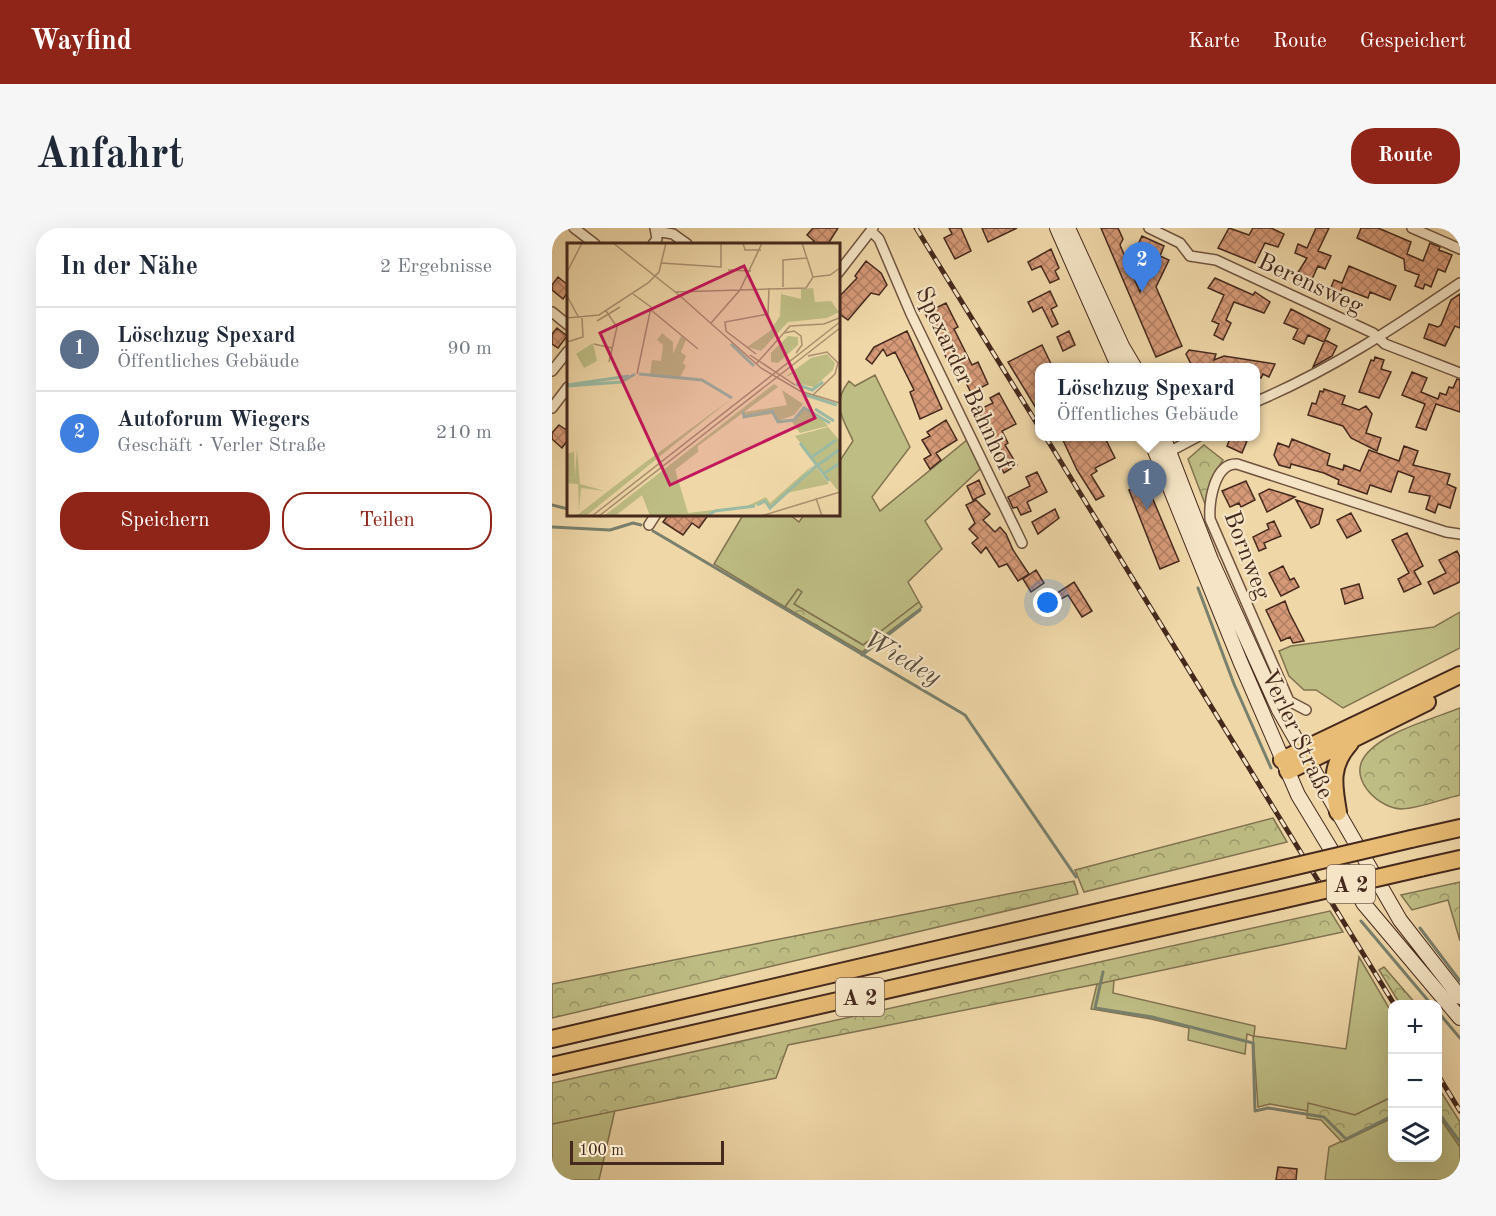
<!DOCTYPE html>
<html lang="de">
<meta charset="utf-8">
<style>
:root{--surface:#fff;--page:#f6f6f7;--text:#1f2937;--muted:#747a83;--line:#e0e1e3;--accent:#8f2418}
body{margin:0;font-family:"Old Standard TT",serif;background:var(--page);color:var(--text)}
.controls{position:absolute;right:18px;bottom:18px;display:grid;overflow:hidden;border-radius:12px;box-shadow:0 6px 24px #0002}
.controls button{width:54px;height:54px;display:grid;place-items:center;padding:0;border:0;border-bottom:2px solid var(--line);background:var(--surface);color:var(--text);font:30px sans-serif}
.scale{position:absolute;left:18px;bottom:15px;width:154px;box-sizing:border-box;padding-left:6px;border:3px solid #45291d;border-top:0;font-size:16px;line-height:21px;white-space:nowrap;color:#45291d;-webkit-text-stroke:4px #f5e5c6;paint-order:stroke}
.you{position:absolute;left:496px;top:375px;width:21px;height:21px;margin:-15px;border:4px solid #fff;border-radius:50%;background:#1a73e8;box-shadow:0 0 0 9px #1a73e833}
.badge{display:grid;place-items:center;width:39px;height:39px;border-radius:50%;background:var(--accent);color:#fff;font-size:20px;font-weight:700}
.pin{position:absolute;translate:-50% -50px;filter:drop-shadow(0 2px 3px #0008)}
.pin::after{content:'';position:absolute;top:32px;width:21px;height:18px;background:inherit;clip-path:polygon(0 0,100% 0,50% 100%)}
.popup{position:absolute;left:483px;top:135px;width:225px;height:78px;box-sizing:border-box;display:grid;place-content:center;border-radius:12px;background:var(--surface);filter:drop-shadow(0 2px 4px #0005);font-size:20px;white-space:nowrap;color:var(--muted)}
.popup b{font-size:22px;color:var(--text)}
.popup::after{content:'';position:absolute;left:50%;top:100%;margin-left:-12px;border:12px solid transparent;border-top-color:var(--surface)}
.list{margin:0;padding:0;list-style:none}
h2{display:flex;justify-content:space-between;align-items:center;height:78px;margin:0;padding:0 24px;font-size:26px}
h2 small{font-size:20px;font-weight:400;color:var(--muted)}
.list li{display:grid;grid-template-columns:39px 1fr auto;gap:18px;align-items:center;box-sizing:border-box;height:84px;padding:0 24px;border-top:2px solid var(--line)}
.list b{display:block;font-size:22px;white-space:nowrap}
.list p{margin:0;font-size:20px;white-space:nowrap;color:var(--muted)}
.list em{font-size:20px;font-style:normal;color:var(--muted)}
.actions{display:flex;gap:12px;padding:18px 24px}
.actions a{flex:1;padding:14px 0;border:2px solid var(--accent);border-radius:24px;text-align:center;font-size:21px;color:var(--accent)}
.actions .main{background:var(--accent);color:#fff}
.icon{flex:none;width:33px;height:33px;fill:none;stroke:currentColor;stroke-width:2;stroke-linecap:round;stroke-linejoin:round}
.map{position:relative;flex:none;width:908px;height:952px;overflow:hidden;border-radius:24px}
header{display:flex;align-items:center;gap:36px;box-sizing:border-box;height:84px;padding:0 30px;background:var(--accent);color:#fff}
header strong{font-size:28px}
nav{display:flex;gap:33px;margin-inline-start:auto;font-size:21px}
.intro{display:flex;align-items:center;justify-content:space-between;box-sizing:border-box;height:144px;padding:0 36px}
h1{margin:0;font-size:42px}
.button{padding:15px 27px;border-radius:24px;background:var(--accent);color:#fff;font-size:21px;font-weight:700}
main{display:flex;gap:36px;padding:0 36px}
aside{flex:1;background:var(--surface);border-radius:24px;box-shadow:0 6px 24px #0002}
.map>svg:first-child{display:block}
.green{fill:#bebd84;stroke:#827350;stroke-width:1.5}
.forest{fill:url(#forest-crowns);stroke:#827350;stroke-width:1.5}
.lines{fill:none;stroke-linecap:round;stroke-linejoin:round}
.stream{stroke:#79806d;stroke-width:3}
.building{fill:url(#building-cross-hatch);stroke:#45291d;stroke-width:1.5}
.minor-casing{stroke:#705440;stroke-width:12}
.secondary-casing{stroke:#45291d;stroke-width:16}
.motorway-casing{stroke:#45291d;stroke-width:20}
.minor{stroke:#f5e5c6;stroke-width:9}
.secondary{stroke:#f5e5c6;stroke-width:14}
.motorway{stroke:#e8bc74;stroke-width:16}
.rail-casing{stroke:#45291d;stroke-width:5}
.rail{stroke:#f5e5c6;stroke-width:3;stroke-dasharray:9;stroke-linecap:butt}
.motorway-bridge-casing{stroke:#45291d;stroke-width:20;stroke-linecap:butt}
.motorway-bridge{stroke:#e8bc74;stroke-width:16}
.labels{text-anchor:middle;stroke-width:4.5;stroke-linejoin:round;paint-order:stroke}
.shield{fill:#f5e5c6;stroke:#7a6150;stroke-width:1.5}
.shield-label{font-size:22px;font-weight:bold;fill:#45291d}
.street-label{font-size:24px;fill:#45291d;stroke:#f5e5c6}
.water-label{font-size:26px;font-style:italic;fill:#5a4d3e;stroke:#f5e5c6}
.inset-river{fill:none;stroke:#9bbaa3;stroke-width:3}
.inset-road{fill:none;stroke:#ab9170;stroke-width:1.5}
.view{fill:#c2185b;fill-opacity:0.15;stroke:#c2185b;stroke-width:3}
.inset-edge{fill:none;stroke:#45291d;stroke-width:3}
</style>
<header>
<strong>Wayfind</strong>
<nav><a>Karte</a><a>Route</a><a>Gespeichert</a></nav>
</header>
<div class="intro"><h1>Anfahrt</h1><a class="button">Route</a></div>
<main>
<aside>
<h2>In der Nähe<small>2 Ergebnisse</small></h2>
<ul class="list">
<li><span class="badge" style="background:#5c6f8a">1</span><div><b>Löschzug Spexard</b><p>Öffentliches Gebäude</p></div><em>90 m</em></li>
<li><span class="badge" style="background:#3f7fe0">2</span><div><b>Autoforum Wiegers</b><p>Geschäft · Verler Straße</p></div><em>210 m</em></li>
</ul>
<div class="actions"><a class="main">Speichern</a><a>Teilen</a></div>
</aside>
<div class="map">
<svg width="908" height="952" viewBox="0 0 908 952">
<defs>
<pattern id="forest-crowns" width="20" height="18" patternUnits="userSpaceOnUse" patternTransform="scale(1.5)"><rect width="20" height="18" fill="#bebd84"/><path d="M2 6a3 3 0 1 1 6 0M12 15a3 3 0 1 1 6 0" fill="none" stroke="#9c9a6b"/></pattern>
<pattern id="building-cross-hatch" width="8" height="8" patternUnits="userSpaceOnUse" patternTransform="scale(1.5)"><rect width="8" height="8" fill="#d59977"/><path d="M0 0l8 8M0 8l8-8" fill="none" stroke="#af7d61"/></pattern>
</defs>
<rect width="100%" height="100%" fill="#efd7a8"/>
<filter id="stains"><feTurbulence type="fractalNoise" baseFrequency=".00333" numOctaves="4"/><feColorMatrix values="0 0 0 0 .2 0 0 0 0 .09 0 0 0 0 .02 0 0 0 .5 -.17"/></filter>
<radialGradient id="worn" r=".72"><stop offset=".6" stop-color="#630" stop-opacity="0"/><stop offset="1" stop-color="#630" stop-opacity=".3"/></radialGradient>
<path class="green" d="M323 147 358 219 320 269 328 283 415 212 428 241 373 293 390 321 356 354 367 374 311 417 242 376 246 361 233 379 162 336 191 287H238L247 294 252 287 286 286 287 234 301 213C290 188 279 177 297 153L303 158Z
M908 384V420L791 480 764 462H752L737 448 727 423 739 418 882 399Z
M807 729 840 785V869L803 887 757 876 756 883 718 876 706 879 701 808 695 806 693 826 636 812 637 800 599 791 539 781 545 756 562 752 561 765 703 798 702 808 794 821Z
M63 882 47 952H0V896Z
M886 887 908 919V952H773L777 919 840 890V930H886Z"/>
<path class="forest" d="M652 217 671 232 659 251 653 276 636 231Z
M246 361 250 364 242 376 311 417 367 374 370 379 310 424 233 379Z
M908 480V567C890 571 868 580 850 581 828 581 798 553 811 531 826 505 881 491 908 480Z
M721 590 735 614 532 664 523 642Z
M522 653 526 666 0 790V756Z
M908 654V713L896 672 860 682 849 667Z
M778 683 791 704 545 756 236 817 224 850 0 896V855Z
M832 739 864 776H848L827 742Z
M886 859 908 894V919L886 887Z
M840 869V890L790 914 769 892 755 890 756 875 803 887Z"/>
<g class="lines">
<path class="stream" d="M0 277 16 281
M41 286 49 288
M0 299 58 302 81 295 89 297
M101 303 413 487 524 649
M646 360 682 456 719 540
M310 427 368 382
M809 693 879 776
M868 700 908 753
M551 744 543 780 600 789 701 815 703 883 716 880 772 889 794 911 840 888
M886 784 908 810
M886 884 908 914"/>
</g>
<path class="building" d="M261 0H286L276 16H259L262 13 255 7Z
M397 0H409L419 23 403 31 392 10 400 6Z
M430 0H465L436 14Z
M549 0H566L571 11 568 17 588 64 598 32 582 25 590 8 612 18 608 28 617 32 604 59 630 118 604 129Z
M677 0 697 7 701 0H719L732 6 726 19 713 15 703 35 666 20Z
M764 0H777L766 23 779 28 773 41 766 38 755 62 740 54 755 30 743 25 746 16 755 20Z
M809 0H826L859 14 855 26 871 33 878 15 888 19 887 22 900 27 893 44 886 41 879 59 873 56 871 61 863 58 867 47 853 42 852 31 805 10Z
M499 21 507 40 503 43 507 51 498 55 489 38 480 42 476 34Z
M314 33 329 45 335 57 327 67 319 65 296 92 286 85V70L305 50 303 48Z
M797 38 844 58 838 72 818 64 816 70 790 60 786 71 776 67 782 52 790 55Z
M6 49 16 57V64L11 71 0 62V57Z
M663 50 701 67 703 64 718 74 712 85 682 74 674 92 679 95 671 112 662 107 667 96 660 93 672 67 656 60Z
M498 63 505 78 499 81 506 96 500 99 490 79 481 84 476 74Z
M908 66V100L903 98 893 118 872 110 877 96 886 99 889 97 899 72Z
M394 75 406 99 402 101 420 137 426 134 436 156 419 165 408 142 402 146 373 85Z
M739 81 778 101 772 114 756 107 752 116 741 111 746 101 732 95Z
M5 100 15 108 6 120 0 116V106Z
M355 103 390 181 368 191 358 164 362 162 343 124 335 128 331 121 320 136 314 131 322 119Z
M517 103 523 117 511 123 505 109Z
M773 112 785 118 780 128 761 139Z
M490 117 501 140H487V185L456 134Z
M637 122 664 126 662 132 672 128 723 136 717 149 711 146 709 150 703 147V140H641L634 126Z
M823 129 832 132 829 141 839 144 827 170 807 164 819 132 822 133Z
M860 144 875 150 869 164 886 171 888 165 894 167 897 159 901 160 905 151 908 152V184L884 176 874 202 864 199 873 176 850 167Z
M772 161 793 168 790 176 807 182 814 178 820 186 814 205 829 210 825 223 799 210 791 198 756 187 760 175 764 176 768 163 771 164Z
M447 165 464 196 450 203 456 215 453 217 465 237 452 245 433 209 438 207 426 182 441 175 438 170Z
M394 192 405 212 384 225 389 232 378 241 372 231 379 227 370 212 378 208 375 204Z
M7 197 16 203V212L10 220 0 211V205Z
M509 208H552L563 230 543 240 545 243 539 247 552 268 544 272 525 242Z
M679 208H697L690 225 675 218Z
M740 211 778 226 775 237 791 242 792 237 808 243 817 222 847 233 852 218 866 223 861 237 898 246 895 256 904 260 898 280 886 276 883 285 874 281 878 268 857 264 862 249 846 243 839 264 818 257 815 266 786 256 787 252 772 245 739 236 738 240 727 237 722 227 726 215 737 219Z
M485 244 495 264 475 274 479 283 469 287 465 279 461 280 456 269 478 258 474 249Z
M427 252 433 266 421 272 415 258Z
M694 253 703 272 689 279 687 275 678 279 670 263Z
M594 255 627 333 608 341 577 262Z
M717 261 743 269 715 284 707 266Z
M424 272 438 286 431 292 443 304 448 299 454 306 461 322 477 346 466 353 455 336 447 339 434 319 429 325 420 315 426 310 417 301 423 295 414 277Z
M744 272 771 281 767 296 759 300Z
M503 281 507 290 486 306 480 294Z
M799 285 809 303 795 310 785 292Z
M117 286H157L147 300 140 295 131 307 111 294Z
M722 293 729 308 712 315 714 320 707 323 701 309 717 301 715 296Z
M855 305 871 338 862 343 869 356 852 364 846 351 857 345 840 312Z
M905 323 908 329V354L882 366 876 354 894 345 887 332Z
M731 338 738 352 742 350 747 359 729 368 717 345Z
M484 342 492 355 479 364 471 351Z
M522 354 540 383 530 389 516 367 502 375 499 369Z
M807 356 811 370 793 376 789 361Z
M733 373 737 384 752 413 741 415 738 409 729 413 714 382Z
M726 939 745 941 744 952H724Z"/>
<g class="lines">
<g class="minor-casing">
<path id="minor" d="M22 0 43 16
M597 0 628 15 638 28 664 32 821 105 833 116 908 145
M860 0 908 21
M104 3 121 6 135 16
M319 3 327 11 359 86 470 315
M101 16 105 11 103 0
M286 45 321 0
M0 84 16 97
M0 143 16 123
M703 174C777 143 842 100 908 55
M0 180 16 159
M613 226 647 208
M97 297 104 286
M754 482 737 473 658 291C657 274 662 235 685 236L894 304 908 306"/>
</g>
<g class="secondary-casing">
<path id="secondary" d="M505 0 567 140
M516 0 570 118 583 140
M597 208 688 433 746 567 812 676 908 790
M611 208 659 332 727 482 848 692 908 769"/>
</g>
<g class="motorway-casing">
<path id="motorway" d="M730 532 908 447
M736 543 875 474
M786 584C781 556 778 537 798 515
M859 611 908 600
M868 640 908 631
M0 811 723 643
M0 838 729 672"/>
</g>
<use href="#minor" class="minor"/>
<use href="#secondary" class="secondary"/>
<use href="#motorway" class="motorway"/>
<g class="rail-casing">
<path id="rail" d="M364 0 487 199
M493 208 842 776
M886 847 908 883"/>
</g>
<use href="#rail" class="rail"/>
<g class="motorway-bridge-casing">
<path id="motorway-bridge" d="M723 643 859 611
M729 672 868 640"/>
</g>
<use href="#motorway-bridge" class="motorway-bridge"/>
</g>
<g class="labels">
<g class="shield">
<rect x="775" y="637" width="48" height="38" rx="4.5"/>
<rect x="284" y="750" width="48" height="38" rx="4.5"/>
</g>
<g class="shield-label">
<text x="799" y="664">A 2</text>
<text x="308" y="777">A 2</text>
</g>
<g class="street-label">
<text transform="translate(759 55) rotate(25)" y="8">Berensweg</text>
<text transform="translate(413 150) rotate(65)" y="8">Spexarder Bahnhof</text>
<text transform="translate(696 327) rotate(69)" y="8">Bornweg</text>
<text transform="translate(746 506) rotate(65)" y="8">Verler Straße</text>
</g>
<g class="water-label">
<text transform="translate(351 429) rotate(30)" y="9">Wiedey</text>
</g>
</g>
<g transform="translate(15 15)">
<rect width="273" height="273" fill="#efd7a8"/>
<path d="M246 45 248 59 264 58 272 69 260 75 221 79 194 108 180 104 203 88 213 73 214 51 234 56V46ZM95 90 106 99V111L114 93 119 97 114 109 119 113 116 120 119 123 113 134 83 132 85 117 94 118 96 102 90 97ZM26 100 30 118 17 125 9 111ZM215 147 236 161 227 172 211 178 204 167 205 171 177 175 178 169 220 162ZM237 165 253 174 261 183 233 190 225 179ZM261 184 273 198 271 248 228 193ZM7 209 8 234 0 236V211ZM247 221 232 238 249 224 262 241 219 250 203 265 198 257 182 265 148 267 139 273H83L75 252 108 226 121 270 180 263 199 254 203 260Z" fill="#bebd84"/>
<path d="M221 93 231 94V102L211 120 204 119V110ZM260 111 268 120 266 127 247 144 234 141 226 131 218 134 244 115ZM207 141 211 144 131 203V209L48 273H37ZM164 156 19 273H9L80 218ZM10 206 13 241 38 248 14 245 12 268 11 241 0 240V236L8 234Z" fill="#bebd84"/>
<path class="inset-river" d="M164 101 187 123M72 131 135 137 165 155M229 141 245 147 256 139M0 142 62 133M0 143 54 139 68 131M236 151 270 162M248 166 267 178M176 168 177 174 205 168 211 179 227 177 237 165 263 180M233 200 262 238M245 214 269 197M251 222 272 207M256 231 273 220M190 262 198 258 203 265 250 222M140 273 148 268 188 263"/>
<path class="inset-road" d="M46 0 112 52 194 125 233 148 273 160M121 0H176L178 7H194M235 0 246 34M94 20 154 24V0M161 27 184 28M0 29 15 0M246 34 263 32 273 25M216 44V17L240 15M108 49 239 45 246 34M66 51 84 64 70 131M0 53 12 75M84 67 131 106M39 68 50 84 42 119M0 75 32 72 81 40 92 29 99 0M30 78 53 64M144 80 173 47 195 0M217 90 227 88 234 93 235 102 229 110M273 90V109M0 99 16 94 15 75M27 101 45 105M189 111 159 88 158 79 201 71 202 45M183 112 228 142M241 113 260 109 271 120 268 131 246 152M189 121 223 83 257 81 272 75M249 255 255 273M25 273 273 79M32 273 273 85M194 273 273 249"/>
<path class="view" d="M177 23 248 175 103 242 33 90Z"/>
<rect width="273" height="273" class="inset-edge"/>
</g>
<rect width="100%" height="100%" filter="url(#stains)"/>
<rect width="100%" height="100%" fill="url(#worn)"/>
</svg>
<div class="controls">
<button>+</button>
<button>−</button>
<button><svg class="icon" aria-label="layers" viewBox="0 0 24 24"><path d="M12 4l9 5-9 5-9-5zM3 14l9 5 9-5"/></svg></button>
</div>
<div class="scale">100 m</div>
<div class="you"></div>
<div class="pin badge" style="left:595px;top:282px;background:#5c6f8a">1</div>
<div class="popup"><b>Löschzug Spexard</b>Öffentliches Gebäude</div>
<div class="pin badge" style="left:590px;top:64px;background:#3f7fe0">2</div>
</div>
</main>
